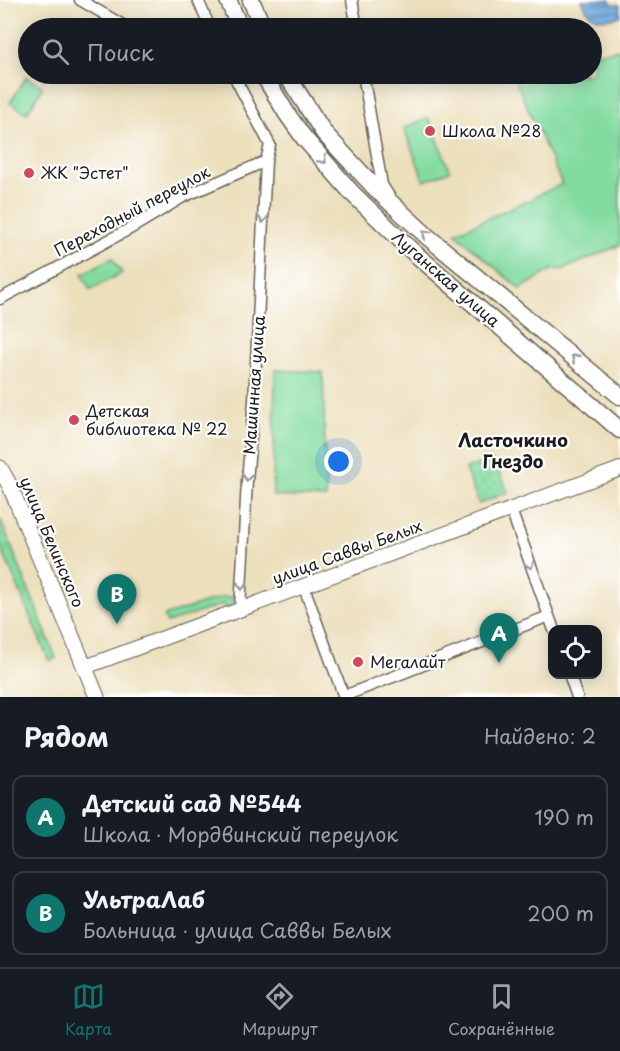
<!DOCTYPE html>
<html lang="ru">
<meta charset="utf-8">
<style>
:root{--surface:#171b24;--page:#20242c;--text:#f1f3f6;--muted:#9ea1a6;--line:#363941;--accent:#0f766e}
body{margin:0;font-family:"Playpen Sans",sans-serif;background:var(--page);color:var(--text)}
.controls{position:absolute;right:18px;bottom:18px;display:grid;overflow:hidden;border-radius:12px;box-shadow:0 3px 15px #0003}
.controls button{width:54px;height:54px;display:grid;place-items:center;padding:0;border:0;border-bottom:2px solid var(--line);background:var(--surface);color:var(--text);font:30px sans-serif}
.you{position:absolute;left:339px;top:462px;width:21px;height:21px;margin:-15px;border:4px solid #fff;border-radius:50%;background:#1a73e8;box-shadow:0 0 0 9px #1a73e833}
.badge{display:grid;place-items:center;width:39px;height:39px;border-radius:50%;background:var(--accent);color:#fff;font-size:20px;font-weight:700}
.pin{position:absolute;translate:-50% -50px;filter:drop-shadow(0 2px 3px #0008)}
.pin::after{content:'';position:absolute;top:32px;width:21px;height:18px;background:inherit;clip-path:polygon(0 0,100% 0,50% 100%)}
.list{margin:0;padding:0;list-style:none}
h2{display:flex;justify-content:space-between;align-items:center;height:78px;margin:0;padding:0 24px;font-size:26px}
h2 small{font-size:20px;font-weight:400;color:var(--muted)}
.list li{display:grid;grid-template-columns:39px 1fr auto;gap:18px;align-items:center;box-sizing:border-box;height:84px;margin:0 12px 12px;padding:0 12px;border:2px solid var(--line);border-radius:12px}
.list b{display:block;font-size:22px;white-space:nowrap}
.list p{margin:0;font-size:20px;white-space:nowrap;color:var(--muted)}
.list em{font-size:20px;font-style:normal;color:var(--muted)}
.icon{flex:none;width:33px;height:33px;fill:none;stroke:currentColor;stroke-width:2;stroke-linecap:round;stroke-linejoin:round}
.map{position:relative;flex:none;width:620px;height:697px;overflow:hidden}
.search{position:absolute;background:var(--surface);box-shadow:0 3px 15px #0003;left:18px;right:18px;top:18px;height:66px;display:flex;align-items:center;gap:15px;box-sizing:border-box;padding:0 21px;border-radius:33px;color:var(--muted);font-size:22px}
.sheet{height:270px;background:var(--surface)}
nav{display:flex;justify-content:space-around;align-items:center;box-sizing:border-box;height:84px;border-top:2px solid var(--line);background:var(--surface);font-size:16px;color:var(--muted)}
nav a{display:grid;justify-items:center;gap:3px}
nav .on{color:var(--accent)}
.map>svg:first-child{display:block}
.grass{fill:url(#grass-tufts);stroke:#507c5e;stroke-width:1.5}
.park{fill:url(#park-dots);stroke:#507c5e;stroke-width:1.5}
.garden{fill:#83dba0;stroke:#507c5e;stroke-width:1.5}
.water{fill:url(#water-rules);stroke:#45627d;stroke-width:1.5}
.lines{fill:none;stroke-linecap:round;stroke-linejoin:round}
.minor-casing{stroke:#656054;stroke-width:13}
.tertiary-casing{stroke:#656054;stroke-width:16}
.secondary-casing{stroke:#656054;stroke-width:17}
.primary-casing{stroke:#656054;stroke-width:19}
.minor{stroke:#fff;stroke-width:10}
.tertiary{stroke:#fff;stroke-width:14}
.secondary{stroke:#fff;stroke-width:15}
.primary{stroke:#fff;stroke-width:16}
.oneway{stroke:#999}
.poi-dot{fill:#d1495b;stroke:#fff;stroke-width:2}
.labels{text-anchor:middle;stroke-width:4.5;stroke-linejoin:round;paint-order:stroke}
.poi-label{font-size:16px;fill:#1c1c1c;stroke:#fff;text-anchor:start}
.street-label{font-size:16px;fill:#1c1c1c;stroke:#fff}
.neighbourhood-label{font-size:18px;font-weight:bold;fill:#1c1c1c;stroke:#fff}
</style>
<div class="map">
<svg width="620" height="697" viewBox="0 0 620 697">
<defs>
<pattern id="grass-tufts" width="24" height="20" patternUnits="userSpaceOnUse" patternTransform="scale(1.5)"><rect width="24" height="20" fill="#83dba0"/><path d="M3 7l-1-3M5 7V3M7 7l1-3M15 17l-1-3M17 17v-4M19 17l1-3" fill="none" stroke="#71bb89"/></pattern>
<pattern id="park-dots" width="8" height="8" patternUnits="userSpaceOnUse" patternTransform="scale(1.5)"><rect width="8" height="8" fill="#83dba0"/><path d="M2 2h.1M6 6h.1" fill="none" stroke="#71bb89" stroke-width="1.8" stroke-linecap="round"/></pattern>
<pattern id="water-rules" width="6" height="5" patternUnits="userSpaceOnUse" patternTransform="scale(1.5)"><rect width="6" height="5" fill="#6ea8de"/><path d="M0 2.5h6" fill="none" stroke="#5a88b3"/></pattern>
</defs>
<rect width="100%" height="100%" fill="#fff"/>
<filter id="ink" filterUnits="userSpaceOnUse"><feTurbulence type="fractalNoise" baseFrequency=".0167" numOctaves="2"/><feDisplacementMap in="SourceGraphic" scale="12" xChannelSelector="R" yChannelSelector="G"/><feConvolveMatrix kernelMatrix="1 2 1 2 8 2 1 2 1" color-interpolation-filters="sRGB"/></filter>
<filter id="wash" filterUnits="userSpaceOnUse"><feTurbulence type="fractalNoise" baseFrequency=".008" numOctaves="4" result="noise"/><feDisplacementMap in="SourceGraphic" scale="24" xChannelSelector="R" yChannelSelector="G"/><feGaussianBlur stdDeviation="1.35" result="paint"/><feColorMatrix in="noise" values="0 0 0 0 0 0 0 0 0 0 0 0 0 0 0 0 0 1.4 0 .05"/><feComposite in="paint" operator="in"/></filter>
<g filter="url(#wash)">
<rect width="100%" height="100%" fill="#ecdfbc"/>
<path class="grass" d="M0 518 56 658 49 661 0 545Z
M223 597H233V605L226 608 224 604 167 623 164 616Z"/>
<path class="park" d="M491 460 496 464 508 492 479 504 465 469Z"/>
<path class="garden" d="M620 49V245L562 270 553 269 520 289 455 233 526 201H530L534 197 562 184 516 82 514 74H592V54Z
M26 77 43 87 27 113 10 103Z
M429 118 450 171 424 181 404 128Z
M112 258 122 273 90 290 82 274Z
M275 370 323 372 326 498 273 496Z"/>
<path class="water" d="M582 0H610L612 4 620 5V16C601 21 589 21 582 0Z"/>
</g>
<g filter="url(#ink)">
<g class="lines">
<g class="minor-casing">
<path id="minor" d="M80 0 128 28
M198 0 210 28
M352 0 357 28
M233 74 270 145 266 161 254 401 247 481 240 609
M363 74 382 185 389 196
M0 299 135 226 183 197 266 161
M511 510 554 630
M304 587 344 697
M569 674 577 697
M344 696 549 616"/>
</g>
<g class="tertiary-casing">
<path id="tertiary" d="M85 667 620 469"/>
</g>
<g class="secondary-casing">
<path id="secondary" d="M0 468 10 486 97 697"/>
</g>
<g class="primary-casing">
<path id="primary" d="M228 0 240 28
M251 0 263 28
M263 74 287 114 304 138 352 193 411 250 620 430
M286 74 324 133 377 190 428 237 620 396"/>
</g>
<use href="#minor" class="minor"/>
<use href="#tertiary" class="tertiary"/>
<use href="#secondary" class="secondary"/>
<use href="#primary" class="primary"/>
</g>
<defs><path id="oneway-chevron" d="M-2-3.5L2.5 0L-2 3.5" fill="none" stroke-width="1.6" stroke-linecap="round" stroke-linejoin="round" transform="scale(1.5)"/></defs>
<g class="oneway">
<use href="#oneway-chevron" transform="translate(323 160) rotate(49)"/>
<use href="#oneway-chevron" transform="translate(263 219) rotate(92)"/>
<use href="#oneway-chevron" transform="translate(426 234) rotate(-139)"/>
<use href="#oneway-chevron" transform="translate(575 358) rotate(-140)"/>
<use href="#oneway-chevron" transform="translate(247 477) rotate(95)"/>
<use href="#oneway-chevron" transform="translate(530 565) rotate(70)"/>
<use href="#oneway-chevron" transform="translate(242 586) rotate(95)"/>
</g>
</g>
<g class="poi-dot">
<circle cx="430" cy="131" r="6"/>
<circle cx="29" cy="173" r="6"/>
<circle cx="74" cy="420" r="6"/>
<circle cx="358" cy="662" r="6"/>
</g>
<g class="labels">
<g class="poi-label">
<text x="442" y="137">Школа №28</text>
<text x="41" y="179">ЖК "Эстет"</text>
<text x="86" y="417">Детская<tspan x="86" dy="18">библиотека № 22</tspan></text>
<text x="370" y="668">Мегалайт</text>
</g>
<g class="street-label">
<text transform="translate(132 211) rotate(-28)" y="6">Переходный переулок</text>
<text transform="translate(446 279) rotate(41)" y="6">Луганская улица</text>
<text transform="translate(254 385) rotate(-86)" y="6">Машинная улица</text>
<text transform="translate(52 542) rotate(67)" y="6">улица Белинского</text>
<text transform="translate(347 552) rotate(-20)" y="6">улица Саввы Белых</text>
</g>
<g class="neighbourhood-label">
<text x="513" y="447">Ласточкино<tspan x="513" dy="21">Гнездо</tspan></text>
</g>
</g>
</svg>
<div class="controls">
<button><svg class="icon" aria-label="locate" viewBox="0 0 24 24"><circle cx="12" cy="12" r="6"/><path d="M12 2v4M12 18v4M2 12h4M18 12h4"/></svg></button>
</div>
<div class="you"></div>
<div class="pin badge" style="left:499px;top:663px">A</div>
<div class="pin badge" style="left:117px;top:624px">B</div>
<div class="search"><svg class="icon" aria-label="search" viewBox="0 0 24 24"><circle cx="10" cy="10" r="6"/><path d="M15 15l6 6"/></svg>Поиск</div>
</div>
<section class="sheet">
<h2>Рядом<small>Найдено: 2</small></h2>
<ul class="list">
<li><span class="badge">A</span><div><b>Детский сад №544</b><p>Школа · Мордвинский переулок</p></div><em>190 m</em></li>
<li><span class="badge">B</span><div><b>УльтраЛаб</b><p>Больница · улица Саввы Белых</p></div><em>200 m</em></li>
</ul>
</section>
<nav>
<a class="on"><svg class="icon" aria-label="map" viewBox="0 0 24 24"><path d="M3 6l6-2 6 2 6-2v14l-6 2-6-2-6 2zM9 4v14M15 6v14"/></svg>Карта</a>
<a><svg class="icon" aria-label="directions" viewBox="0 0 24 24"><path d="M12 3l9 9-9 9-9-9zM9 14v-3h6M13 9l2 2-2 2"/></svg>Маршрут</a>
<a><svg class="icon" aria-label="saved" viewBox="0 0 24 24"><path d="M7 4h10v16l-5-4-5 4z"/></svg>Сохранённые</a>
</nav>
